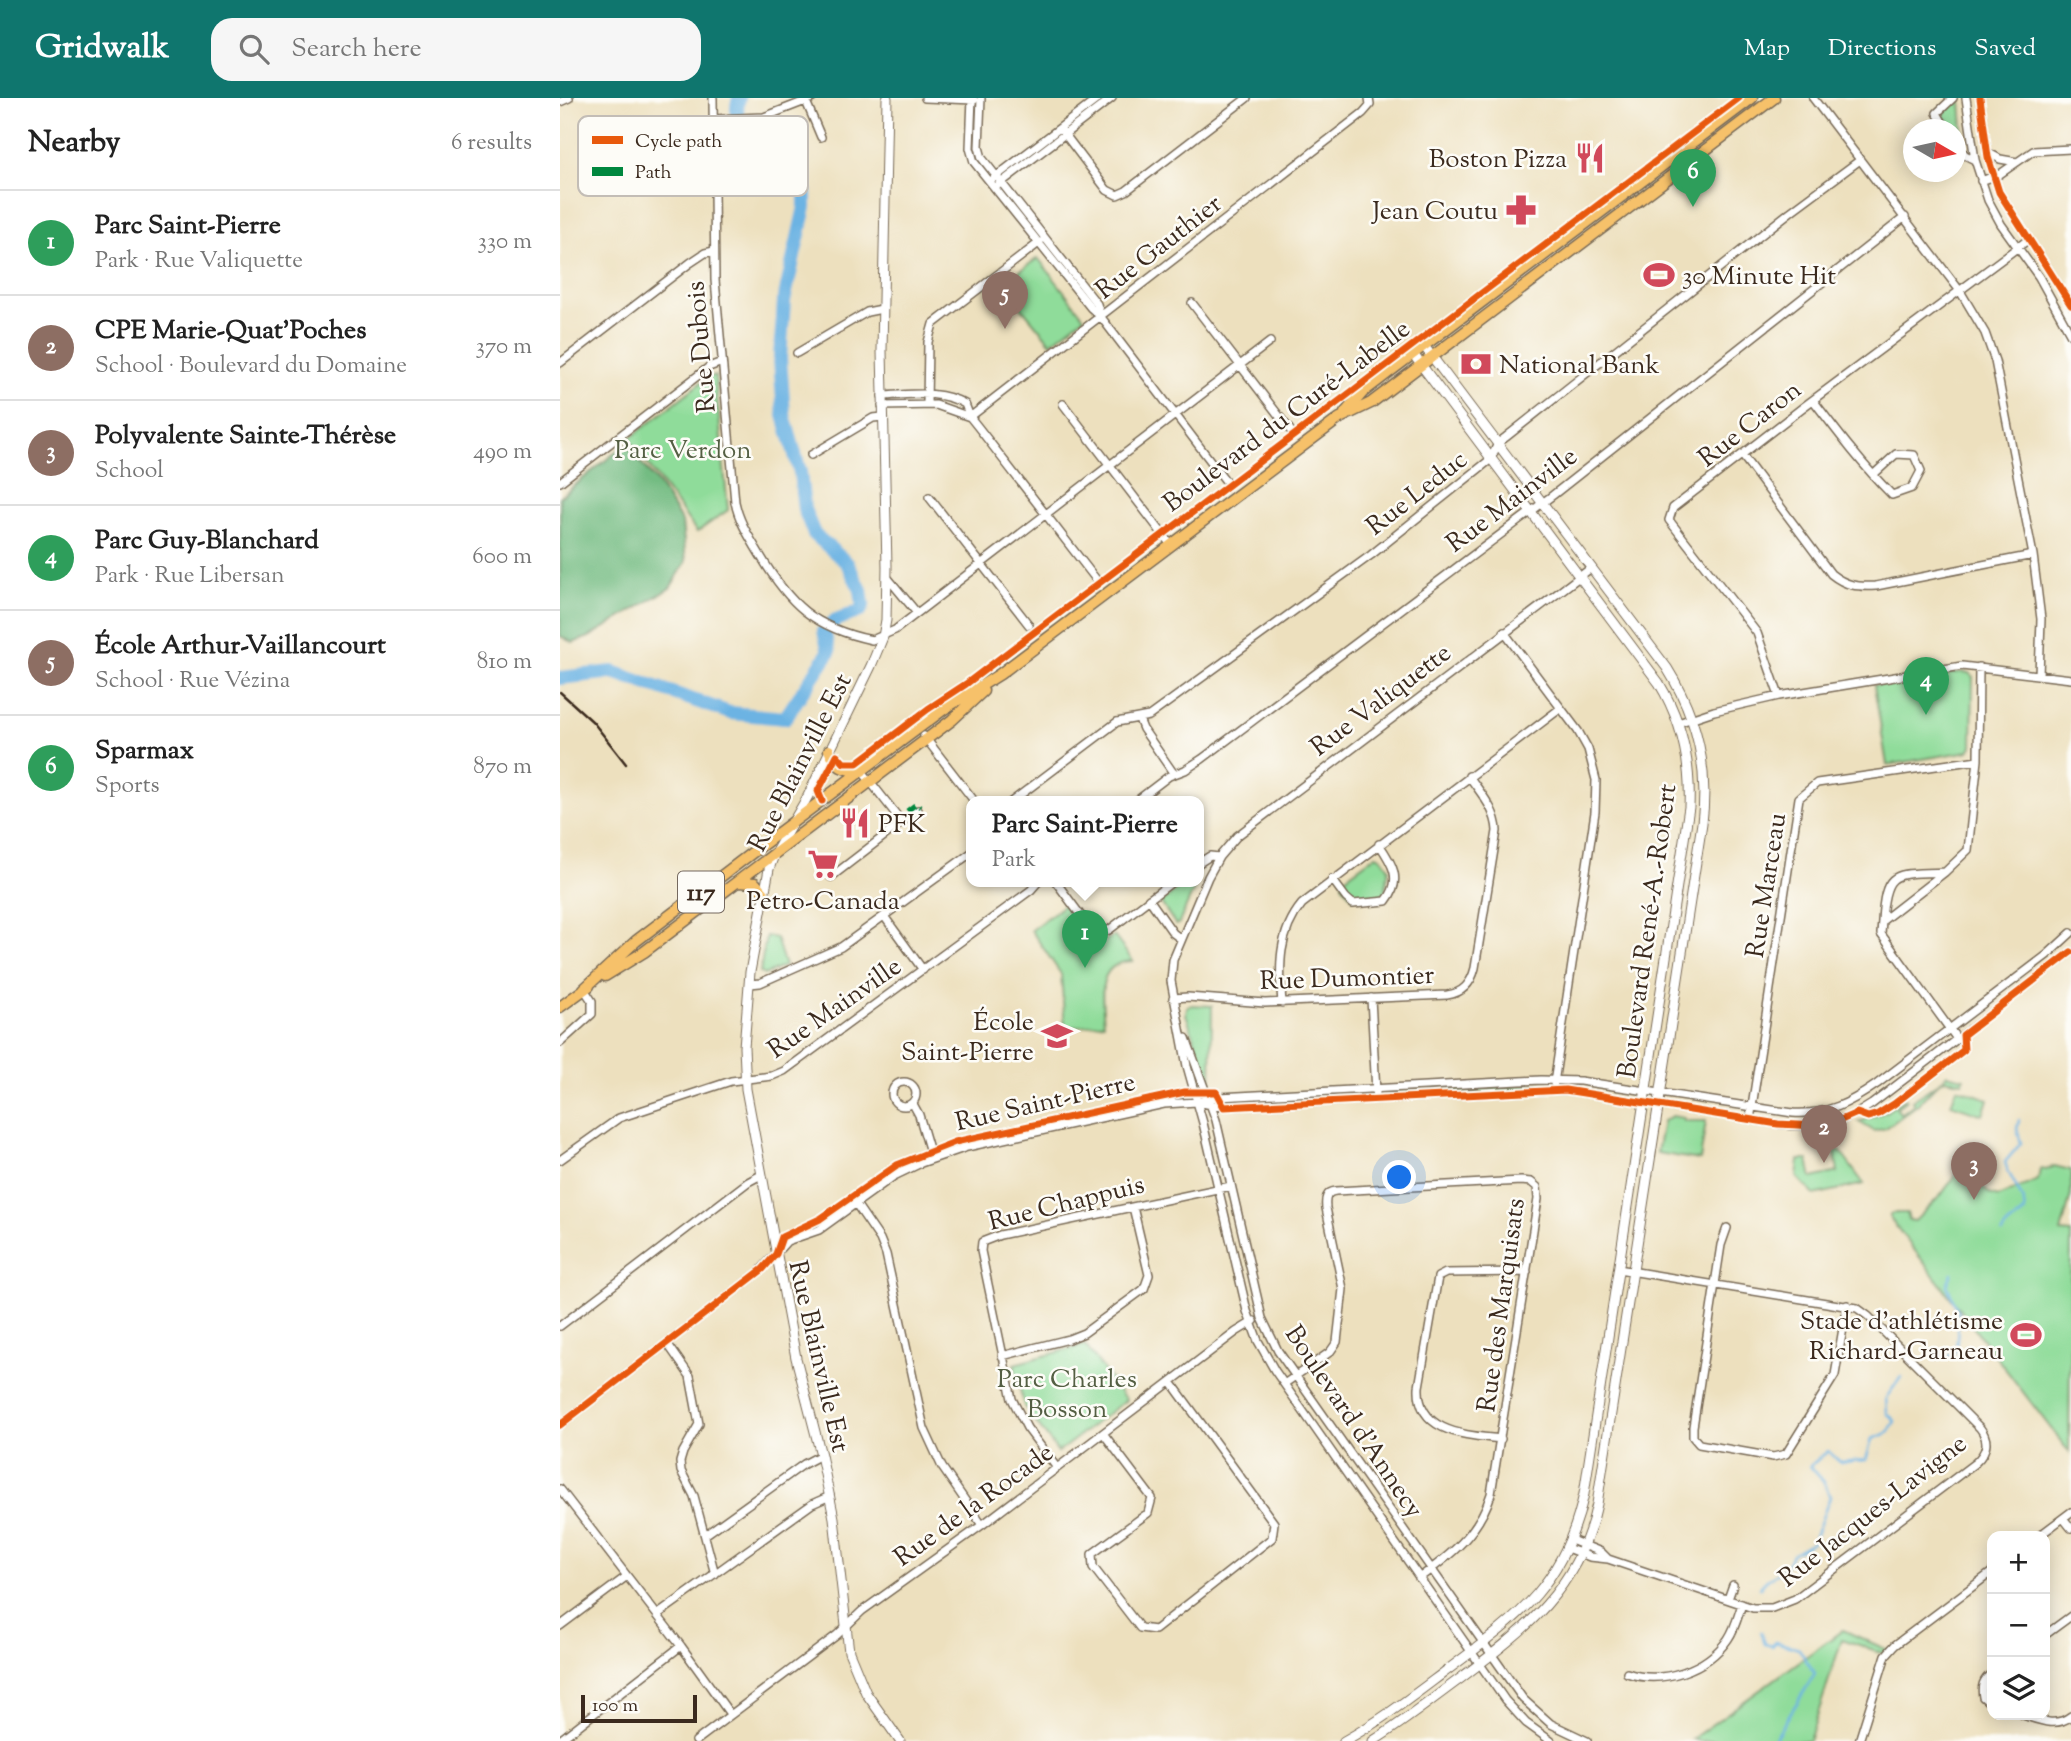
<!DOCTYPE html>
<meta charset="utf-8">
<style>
:root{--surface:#fff;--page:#f6f6f6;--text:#222;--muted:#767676;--line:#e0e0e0;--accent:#0f766e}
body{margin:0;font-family:"Sorts Mill Goudy",serif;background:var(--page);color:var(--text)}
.controls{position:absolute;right:21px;bottom:21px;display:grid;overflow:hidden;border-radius:14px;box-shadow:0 4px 18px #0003}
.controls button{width:63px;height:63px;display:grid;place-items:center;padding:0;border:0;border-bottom:2px solid var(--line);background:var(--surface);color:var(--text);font:35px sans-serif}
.compass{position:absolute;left:1343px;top:21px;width:63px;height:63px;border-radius:50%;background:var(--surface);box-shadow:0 4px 18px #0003;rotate:99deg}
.scale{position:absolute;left:21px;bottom:18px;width:116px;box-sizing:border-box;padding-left:7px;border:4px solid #3b2a1e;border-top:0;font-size:19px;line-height:24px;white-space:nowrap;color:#3b2a1e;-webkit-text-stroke:5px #fdfcf7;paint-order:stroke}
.you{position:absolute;left:840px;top:1080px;width:24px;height:24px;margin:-18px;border:5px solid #fff;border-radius:50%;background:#1a73e8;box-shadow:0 0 0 10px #1a73e833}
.badge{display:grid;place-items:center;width:46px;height:46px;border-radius:50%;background:var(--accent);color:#fff;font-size:23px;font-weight:700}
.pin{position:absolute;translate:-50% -58px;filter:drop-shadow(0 2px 4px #0008)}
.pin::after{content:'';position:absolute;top:37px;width:24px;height:21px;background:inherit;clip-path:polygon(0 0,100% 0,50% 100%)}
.popup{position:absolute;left:406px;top:698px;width:238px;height:91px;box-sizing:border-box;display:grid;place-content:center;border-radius:14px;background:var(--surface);filter:drop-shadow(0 2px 5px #0005);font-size:23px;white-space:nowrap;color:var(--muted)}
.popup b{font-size:26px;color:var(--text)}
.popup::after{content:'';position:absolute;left:50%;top:100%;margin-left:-14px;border:14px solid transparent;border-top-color:var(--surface)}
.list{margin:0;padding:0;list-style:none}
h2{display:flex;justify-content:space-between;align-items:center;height:91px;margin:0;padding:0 28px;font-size:30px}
h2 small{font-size:23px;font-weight:400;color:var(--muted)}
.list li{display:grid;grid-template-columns:46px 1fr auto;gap:21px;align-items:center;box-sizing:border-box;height:105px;padding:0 28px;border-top:2px solid var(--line)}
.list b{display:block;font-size:26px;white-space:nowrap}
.list p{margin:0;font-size:23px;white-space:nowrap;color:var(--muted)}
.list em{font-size:23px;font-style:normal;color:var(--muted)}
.icon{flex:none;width:38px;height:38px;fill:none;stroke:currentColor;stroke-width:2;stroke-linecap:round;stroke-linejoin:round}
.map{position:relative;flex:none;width:1511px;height:1643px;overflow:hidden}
header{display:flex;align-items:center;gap:42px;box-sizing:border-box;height:98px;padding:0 35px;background:var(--accent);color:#fff}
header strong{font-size:33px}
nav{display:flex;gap:38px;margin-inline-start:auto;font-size:24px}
.search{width:490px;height:63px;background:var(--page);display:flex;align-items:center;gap:18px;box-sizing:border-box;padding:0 24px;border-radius:21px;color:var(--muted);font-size:26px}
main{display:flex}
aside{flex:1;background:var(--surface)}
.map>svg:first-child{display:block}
.green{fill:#8fdc9a;stroke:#65835c;stroke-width:2}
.forest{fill:#73bc82;stroke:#577350;stroke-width:2}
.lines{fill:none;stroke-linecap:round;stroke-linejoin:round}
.stream{stroke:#6cb3e3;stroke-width:2.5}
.river{stroke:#6cb3e3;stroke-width:14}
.minor-casing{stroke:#796a56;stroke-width:10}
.tertiary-casing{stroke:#796a56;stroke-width:11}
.primary-casing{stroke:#796a56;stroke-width:13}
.minor{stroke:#fff;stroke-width:7}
.tertiary{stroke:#fff;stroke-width:9}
.primary{stroke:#f6c16b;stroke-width:10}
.rail{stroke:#3b2a1e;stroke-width:2.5}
.quiet{stroke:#00873e;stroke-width:5;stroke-dasharray:10 5;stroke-linecap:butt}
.cycleway-casing{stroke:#fdfcf7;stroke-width:11}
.cycleway{stroke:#e8590c;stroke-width:7}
.labels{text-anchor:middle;stroke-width:5;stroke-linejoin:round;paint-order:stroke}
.shield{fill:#fdfcf7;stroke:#75695f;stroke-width:2}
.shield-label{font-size:24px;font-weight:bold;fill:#3b2a1e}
.poi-label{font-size:26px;fill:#3b2a1e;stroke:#fdfcf7;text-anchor:end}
.street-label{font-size:26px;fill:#3b2a1e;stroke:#fdfcf7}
.park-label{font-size:26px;fill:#545f43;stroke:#fdfcf7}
.key{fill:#fdfcf7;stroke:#c3bdb6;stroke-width:2}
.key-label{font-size:19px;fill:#3b2a1e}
</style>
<header>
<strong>Gridwalk</strong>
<div class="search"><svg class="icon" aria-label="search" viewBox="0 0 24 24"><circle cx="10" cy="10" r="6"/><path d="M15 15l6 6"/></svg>Search here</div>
<nav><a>Map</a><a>Directions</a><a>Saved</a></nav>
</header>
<main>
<aside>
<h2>Nearby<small>6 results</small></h2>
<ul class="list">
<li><span class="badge" style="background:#2e9e5b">1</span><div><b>Parc Saint-Pierre</b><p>Park · Rue Valiquette</p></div><em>330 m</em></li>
<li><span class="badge" style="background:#8d6e63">2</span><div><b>CPE Marie-Quat'Poches</b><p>School · Boulevard du Domaine</p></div><em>370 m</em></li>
<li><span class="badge" style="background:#8d6e63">3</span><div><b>Polyvalente Sainte-Thérèse</b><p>School</p></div><em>490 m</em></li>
<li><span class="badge" style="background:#2e9e5b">4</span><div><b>Parc Guy-Blanchard</b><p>Park · Rue Libersan</p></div><em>600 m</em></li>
<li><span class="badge" style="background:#8d6e63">5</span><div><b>École Arthur-Vaillancourt</b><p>School · Rue Vézina</p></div><em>810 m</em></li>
<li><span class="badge" style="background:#2e9e5b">6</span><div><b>Sparmax</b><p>Sports</p></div><em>870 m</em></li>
</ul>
</aside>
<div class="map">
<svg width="1511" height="1643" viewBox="0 0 1511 1643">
<rect width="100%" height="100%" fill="#fdfcf7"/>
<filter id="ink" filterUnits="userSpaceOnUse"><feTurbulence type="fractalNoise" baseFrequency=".0143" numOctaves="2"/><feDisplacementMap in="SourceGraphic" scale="14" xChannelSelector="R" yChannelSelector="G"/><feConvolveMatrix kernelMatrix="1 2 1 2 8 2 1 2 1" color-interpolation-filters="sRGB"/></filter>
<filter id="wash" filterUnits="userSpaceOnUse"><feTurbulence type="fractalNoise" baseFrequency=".00686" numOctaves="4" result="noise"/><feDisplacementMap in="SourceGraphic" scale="28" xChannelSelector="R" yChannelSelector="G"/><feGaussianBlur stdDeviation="1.57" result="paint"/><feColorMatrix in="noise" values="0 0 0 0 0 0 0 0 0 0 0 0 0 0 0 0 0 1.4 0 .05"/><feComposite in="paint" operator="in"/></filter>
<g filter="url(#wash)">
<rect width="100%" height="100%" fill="#ede0be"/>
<path class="green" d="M1399 1 1401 3 1404 48 1396 36 1395 32 1392 31 1386 24 1388 22H1385L1383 15Z
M478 160 524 219 491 245 442 186Z
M149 278H155L168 412 137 434 69 341Z
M1402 574 1409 575 1413 579 1412 648 1409 653 1327 667 1314 587Z
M816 757 821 759 829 770 825 794 816 800H793L783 788 782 782Z
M625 784H637L619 825 616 827 601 805Z
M504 807C516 824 530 854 554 838L573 863C535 864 542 899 544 925L505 930 501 876 471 832Z
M206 838 216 840 225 868 204 877 200 874Z
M632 907 652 908 651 990 626 916 627 909Z
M1387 976 1404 980 1403 984 1384 981 1377 986 1358 1006 1326 1030 1314 1033 1299 1024 1327 1013 1345 1000 1346 1002 1336 1010 1341 1016 1354 1006 1352 1003 1385 980Z
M981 986V991L830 998V994Z
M1397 990 1428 1001 1423 1017 1391 1006Z
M1112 1018 1124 1020V1023H1146L1140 1062 1097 1055 1103 1023Z
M1279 1052 1304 1086 1254 1097 1237 1079 1239 1062H1248L1252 1080 1278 1074 1275 1055Z
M1494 1068 1511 1072V1097L1501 1134 1511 1135 1509 1354 1329 1119 1332 1115H1347L1349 1122 1355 1123 1381 1097 1400 1071 1404 1072 1430 1096 1438 1099 1478 1082 1480 1071 1486 1072Z
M525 1247 566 1302 498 1354 464 1308 454 1266Z
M1283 1532 1330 1553 1328 1557 1282 1541 1249 1643H1138L1132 1641Z"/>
<path class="forest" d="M66 346 100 388 122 424 126 464 110 490 29 539 13 545 0 538V399Z"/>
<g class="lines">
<path class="stream" d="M1442 1135C1447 1124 1459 1122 1465 1113 1464 1096 1449 1081 1445 1064L1461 1045 1457 1031 1459 1022
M1374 1261 1392 1257 1396 1252 1399 1216 1387 1187 1392 1175
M1200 1490C1211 1473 1224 1479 1232 1456L1253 1444 1270 1399 1264 1384 1250 1368 1268 1353 1280 1364 1306 1362 1312 1341 1328 1335 1335 1323 1327 1315 1326 1300 1341 1279
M1201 1534 1205 1546 1212 1548 1216 1544 1239 1551 1255 1576 1213 1643"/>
<path class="river" d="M0 580 53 574 170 615 225 620 269 554 264 533 276 522 300 513 303 507 301 492 287 465 254 436 244 411 240 374 224 317 220 260 224 203 245 109V78C242 74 238 68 234 65 210 48 183 65 178 22 177 14 176 8 179 0"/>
</g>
</g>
<g filter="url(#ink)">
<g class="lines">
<g class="minor-casing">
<path id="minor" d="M153 0 155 182 175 404C179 424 190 440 200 457 229 506 254 530 312 542L335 532 710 244
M365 0 414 2
M412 0 410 50 414 64 531 210 541 219 665 382
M421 0 419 49 422 60 537 206 541 218
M1253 0 1400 193 1425 235 1435 263 1473 457 1481 521 1479 577
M1406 0 1415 62 1428 102 1441 126 1479 179 1511 237
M1420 0 1428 59 1439 94 1511 207
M245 1 261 39
M0 4 9 0
M153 21 204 19 253 0
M500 30 547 92 557 97 566 93 687 0
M1387 32 1377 15 1393 0
M1395 43 1405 57 1415 62
M1427 54 1440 61 1457 64
M434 80 539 0
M1421 83 1440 76 1473 53 1511 51
M438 87 552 0
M632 205 730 332
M237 255 307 214 322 211
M0 265 130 165 145 155 154 153
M322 298C351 297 379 291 405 306L410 319 418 329 535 480
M1253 302C1278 335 1303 368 1332 397L1352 390 1361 373 1354 357 1336 356 1313 377
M367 306 368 244 373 226 480 144
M503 306 611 447
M322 308 376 307 410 319
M410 319 803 15 810 7 809 0
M251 357 313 320 323 319
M1182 357 1271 476C1286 488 1297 489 1316 488L1473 457
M0 384 149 269 162 264
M369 399 469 527
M327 479 357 515
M944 534 1018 633 1028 651 1036 682 1035 714 994 985
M1219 598 1197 535 1109 422 1113 410 1242 310 1469 141
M579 621 583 631 614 676
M1118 625 1154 613 1219 598 1402 568 1511 581
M364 638 415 704
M302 673 342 724
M451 704 557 624 589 618 811 457 931 361 938 345 946 339 1230 114 1300 62
M575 704 609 678 625 672 642 661 993 397 1345 119
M639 765 650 758 659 759
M271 779 358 712
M772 781 786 800 793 806 826 803C843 782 832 765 819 746
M496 784 530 830 539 836 549 832 612 784
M589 801 613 835 621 841
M324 818 363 872
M1322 823C1325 769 1336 777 1384 774
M190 886 200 885 281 849 411 755
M613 900 628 899 705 905 887 897C903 895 911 886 915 870L937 733C936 711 921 696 909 678
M811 900 816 994
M722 905C719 869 718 835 742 806L1001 610
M626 940 656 1022 702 1220 718 1253 963 1601 991 1626 1027 1643
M1397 941 1321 836 1322 823 1385 774 1408 752 1418 662 1419 569
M0 945 32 916V903L24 891
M332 996a12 12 0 1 1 24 0a12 12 0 1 1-24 0Z
M641 1005 664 1009 1005 992 1218 1026C1253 1031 1283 1026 1312 1006L1511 854
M353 1006 359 1017 372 1061
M1190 1022 1239 700 1257 685 1418 662
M0 1062 59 1020 171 983 212 978 224 973 471 792 478 784
M296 1106 320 1141 326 1156 364 1330 382 1369 422 1427
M1167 1130 1161 1147 1133 1329V1339L1139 1346 1213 1359 1226 1356 1275 1277 1287 1207
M0 1228 188 1084 201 1077
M107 1245 130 1278 139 1326 123 1354 120 1364 121 1373 134 1398 155 1476
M442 1258 509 1241 524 1235 584 1191 589 1177 573 1109
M724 1286 770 1254 777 1244 783 1191 766 1110C765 1101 766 1094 776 1093L961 1083 971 1084 977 1089 978 1101 931 1396C919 1435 891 1457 859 1480
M0 1327 199 1174 227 1143 259 1132 334 1078 361 1065 407 1049 604 1006 637 1004 659 999 981 982 1020 983 1233 1015C1268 1017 1290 1005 1317 986L1487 857 1511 835
M543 1335 592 1400 588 1415 532 1456 533 1469 580 1530 595 1532 712 1440 714 1425 611 1284
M941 1341C908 1337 857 1336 859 1289L878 1179 886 1175 967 1174
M497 1370 467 1330 452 1301 421 1153 422 1144 440 1137 671 1088
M0 1391 121 1548 170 1616
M1503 1420 1511 1430
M145 1437 244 1366 261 1357
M1479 1438 1511 1414
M1011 1442 1041 1454 1047 1460
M1007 1450 1030 1459 1048 1461 1193 1510H1212L1235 1501 1415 1365C1427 1354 1430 1343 1420 1330L1308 1218 1297 1210 1058 1171
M1168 1501 1173 1487
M97 1517 252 1406 270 1398
M0 1528 67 1478
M1485 1537 1511 1518
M1067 1575C1102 1587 1147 1572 1168 1541 1175 1531 1178 1518 1182 1506
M1432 1575C1423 1582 1421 1588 1423 1599L1432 1607
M1463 1617C1479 1622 1496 1630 1511 1618
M0 1642 121 1548
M136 1643 277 1537 302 1513 422 1427 676 1234 694 1223
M991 1643 966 1625 945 1602 715 1273 698 1243 687 1213 643 1025 627 968 611 883 613 862 648 779 659 759 677 738 1031 470
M1299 1643 1326 1557 1335 1547 1432 1474"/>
</g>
<g class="tertiary-casing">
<path id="tertiary" d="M327 0 322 253 327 469 326 522 323 539 311 568 248 698 214 757 209 771 190 874 184 949 186 991 236 1260 261 1357 274 1420 289 1554 306 1595 340 1643
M784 1643C819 1624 850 1600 882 1576 954 1522 1004 1490 1024 1396L1129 709C1131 665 1122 623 1099 585L853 256
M813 1643C844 1624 872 1601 901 1580 966 1531 1019 1491 1037 1406L1142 725C1149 669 1137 618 1107 570L864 248"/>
</g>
<g class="primary-casing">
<path id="primary" d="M785 315 803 294 829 274 1192 0
M269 652C276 670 283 672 302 673
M178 784 195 785 204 795
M45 878 84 854 392 622 423 593
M24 891 76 843 201 748 384 611 440 576 780 320 811 305 1214 0
M0 909 29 888"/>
</g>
<use href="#minor" class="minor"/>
<use href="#tertiary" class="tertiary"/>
<use href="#primary" class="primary"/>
<path class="rail" d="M0 594 33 624 66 666"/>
<path class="quiet" d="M347 713 356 706 360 709"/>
<g class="cycleway-casing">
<path id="cycleway" d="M1420 0 1428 59 1439 94 1511 207
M262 703 258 693 277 657 284 665H297L368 611 406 586 1179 0
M0 1327 203 1171 216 1156 222 1139 260 1121 337 1067 395 1044 625 994H656L664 1009 1005 992 1218 1026 1257 1028 1274 1025 1297 1015 1308 1019 1318 1016 1334 1006 1404 952 1403 937 1511 854"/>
</g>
<use href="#cycleway" class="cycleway"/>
</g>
</g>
<defs>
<g id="restaurant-bare" transform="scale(2.415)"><path d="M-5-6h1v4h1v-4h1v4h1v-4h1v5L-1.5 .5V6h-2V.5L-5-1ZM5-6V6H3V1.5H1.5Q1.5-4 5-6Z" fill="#d1495b" stroke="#fdfcf7" stroke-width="2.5" paint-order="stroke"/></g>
<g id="pharmacy-bare" transform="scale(2.415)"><path d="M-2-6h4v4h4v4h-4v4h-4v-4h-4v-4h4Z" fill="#d1495b" stroke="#fdfcf7" stroke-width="2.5" paint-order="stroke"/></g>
<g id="stadium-bare" transform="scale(2.415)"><path d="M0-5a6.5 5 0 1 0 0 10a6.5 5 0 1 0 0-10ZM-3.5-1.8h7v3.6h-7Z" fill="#d1495b" stroke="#fdfcf7" stroke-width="2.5" paint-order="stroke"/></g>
<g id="bank-bare" transform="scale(2.415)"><path d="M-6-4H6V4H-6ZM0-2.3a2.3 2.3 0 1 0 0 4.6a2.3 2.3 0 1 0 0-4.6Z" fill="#d1495b" stroke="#fdfcf7" stroke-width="2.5" paint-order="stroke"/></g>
<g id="supermarket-bare" transform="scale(2.415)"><path d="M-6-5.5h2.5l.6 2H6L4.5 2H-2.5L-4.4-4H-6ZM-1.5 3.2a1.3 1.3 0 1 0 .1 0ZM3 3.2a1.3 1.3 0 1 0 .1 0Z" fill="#d1495b" stroke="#fdfcf7" stroke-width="2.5" paint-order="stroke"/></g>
<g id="school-bare" transform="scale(2.415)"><path d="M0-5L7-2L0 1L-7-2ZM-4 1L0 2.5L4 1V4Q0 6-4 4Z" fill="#d1495b" stroke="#fdfcf7" stroke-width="2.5" paint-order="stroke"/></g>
</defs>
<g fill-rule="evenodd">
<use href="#restaurant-bare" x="1030" y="60"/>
<use href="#pharmacy-bare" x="961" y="112"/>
<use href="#stadium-bare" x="1099" y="177"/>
<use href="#bank-bare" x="916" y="266"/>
<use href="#restaurant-bare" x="295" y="725"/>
<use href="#supermarket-bare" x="263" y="766"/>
<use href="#school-bare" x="497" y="938"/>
<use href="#stadium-bare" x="1466" y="1237"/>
</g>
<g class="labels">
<rect class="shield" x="118" y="773.5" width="46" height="41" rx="5"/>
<g class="shield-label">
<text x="141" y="802">117</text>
</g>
<g class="poi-label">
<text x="1007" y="69">Boston Pizza</text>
<text x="938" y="121">Jean Coutu</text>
<text x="1122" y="186" text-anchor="start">30 Minute Hit</text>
<text x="939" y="275" text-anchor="start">National Bank</text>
<text x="318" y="734" text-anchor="start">PFK</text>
<text x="263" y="811" text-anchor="middle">Petro-Canada</text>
<text x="474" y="932">École<tspan x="474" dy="30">Saint-Pierre</tspan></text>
<text x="1443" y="1231">Stade d'athlétisme<tspan x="1443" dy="30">Richard-Garneau</tspan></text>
</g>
<g class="street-label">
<text transform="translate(598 148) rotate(-38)" y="9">Rue Gauthier</text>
<text transform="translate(140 249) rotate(-95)" y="9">Rue Dubois</text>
<text transform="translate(726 317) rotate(-37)" y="9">Boulevard du Curé-Labelle</text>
<text transform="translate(1189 325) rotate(-38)" y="9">Rue Caron</text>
<text transform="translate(856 394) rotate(-38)" y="9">Rue Leduc</text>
<text transform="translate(951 401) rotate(-37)" y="9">Rue Mainville</text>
<text transform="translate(820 601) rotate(-37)" y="9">Rue Valiquette</text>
<text transform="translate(239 664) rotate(-63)" y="9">Rue Blainville Est</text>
<text transform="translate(1205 787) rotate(-81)" y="9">Rue Marceau</text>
<text transform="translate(1086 833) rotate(-82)" y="9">Boulevard René-A.-Robert</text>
<text transform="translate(787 879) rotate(-2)" y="9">Rue Dumontier</text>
<text transform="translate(274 909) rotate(-35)" y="9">Rue Mainville</text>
<text transform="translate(485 1003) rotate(-13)" y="9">Rue Saint-Pierre</text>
<text transform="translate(506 1104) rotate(-14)" y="9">Rue Chappuis</text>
<text transform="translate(940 1207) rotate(-82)" y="9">Rue des Marquisats</text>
<text transform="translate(260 1258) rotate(77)" y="9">Rue Blainville Est</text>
<text transform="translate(795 1323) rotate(56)" y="9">Boulevard d'Annecy</text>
<text transform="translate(413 1406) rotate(-36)" y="9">Rue de la Rocade</text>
<text transform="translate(1312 1412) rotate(-38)" y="9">Rue Jacques-Lavigne</text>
</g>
<g class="park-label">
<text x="123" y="360">Parc Verdon</text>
<text x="507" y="1289">Parc Charles<tspan x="507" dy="30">Bosson</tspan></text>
</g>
</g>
<rect x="18" y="18" width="230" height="80" rx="10" class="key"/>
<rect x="32" y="38" width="31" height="8" fill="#e8590c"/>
<rect x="32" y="69" width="31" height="9" fill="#00873e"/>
<g class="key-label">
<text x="75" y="49">Cycle path</text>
<text x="75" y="80">Path</text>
</g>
</svg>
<div class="controls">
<button>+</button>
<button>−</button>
<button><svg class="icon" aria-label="layers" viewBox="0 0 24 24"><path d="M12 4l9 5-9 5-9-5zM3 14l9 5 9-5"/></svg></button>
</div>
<svg class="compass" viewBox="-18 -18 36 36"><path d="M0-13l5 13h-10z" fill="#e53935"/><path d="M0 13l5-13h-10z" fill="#767676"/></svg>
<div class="scale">100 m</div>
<div class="you"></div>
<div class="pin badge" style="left:525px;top:870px;background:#2e9e5b">1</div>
<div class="popup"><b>Parc Saint-Pierre</b>Park</div>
<div class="pin badge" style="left:1264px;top:1065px;background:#8d6e63">2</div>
<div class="pin badge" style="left:1414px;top:1102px;background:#8d6e63">3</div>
<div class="pin badge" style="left:1366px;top:617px;background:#2e9e5b">4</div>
<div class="pin badge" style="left:445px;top:231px;background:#8d6e63">5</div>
<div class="pin badge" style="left:1133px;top:109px;background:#2e9e5b">6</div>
</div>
</main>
